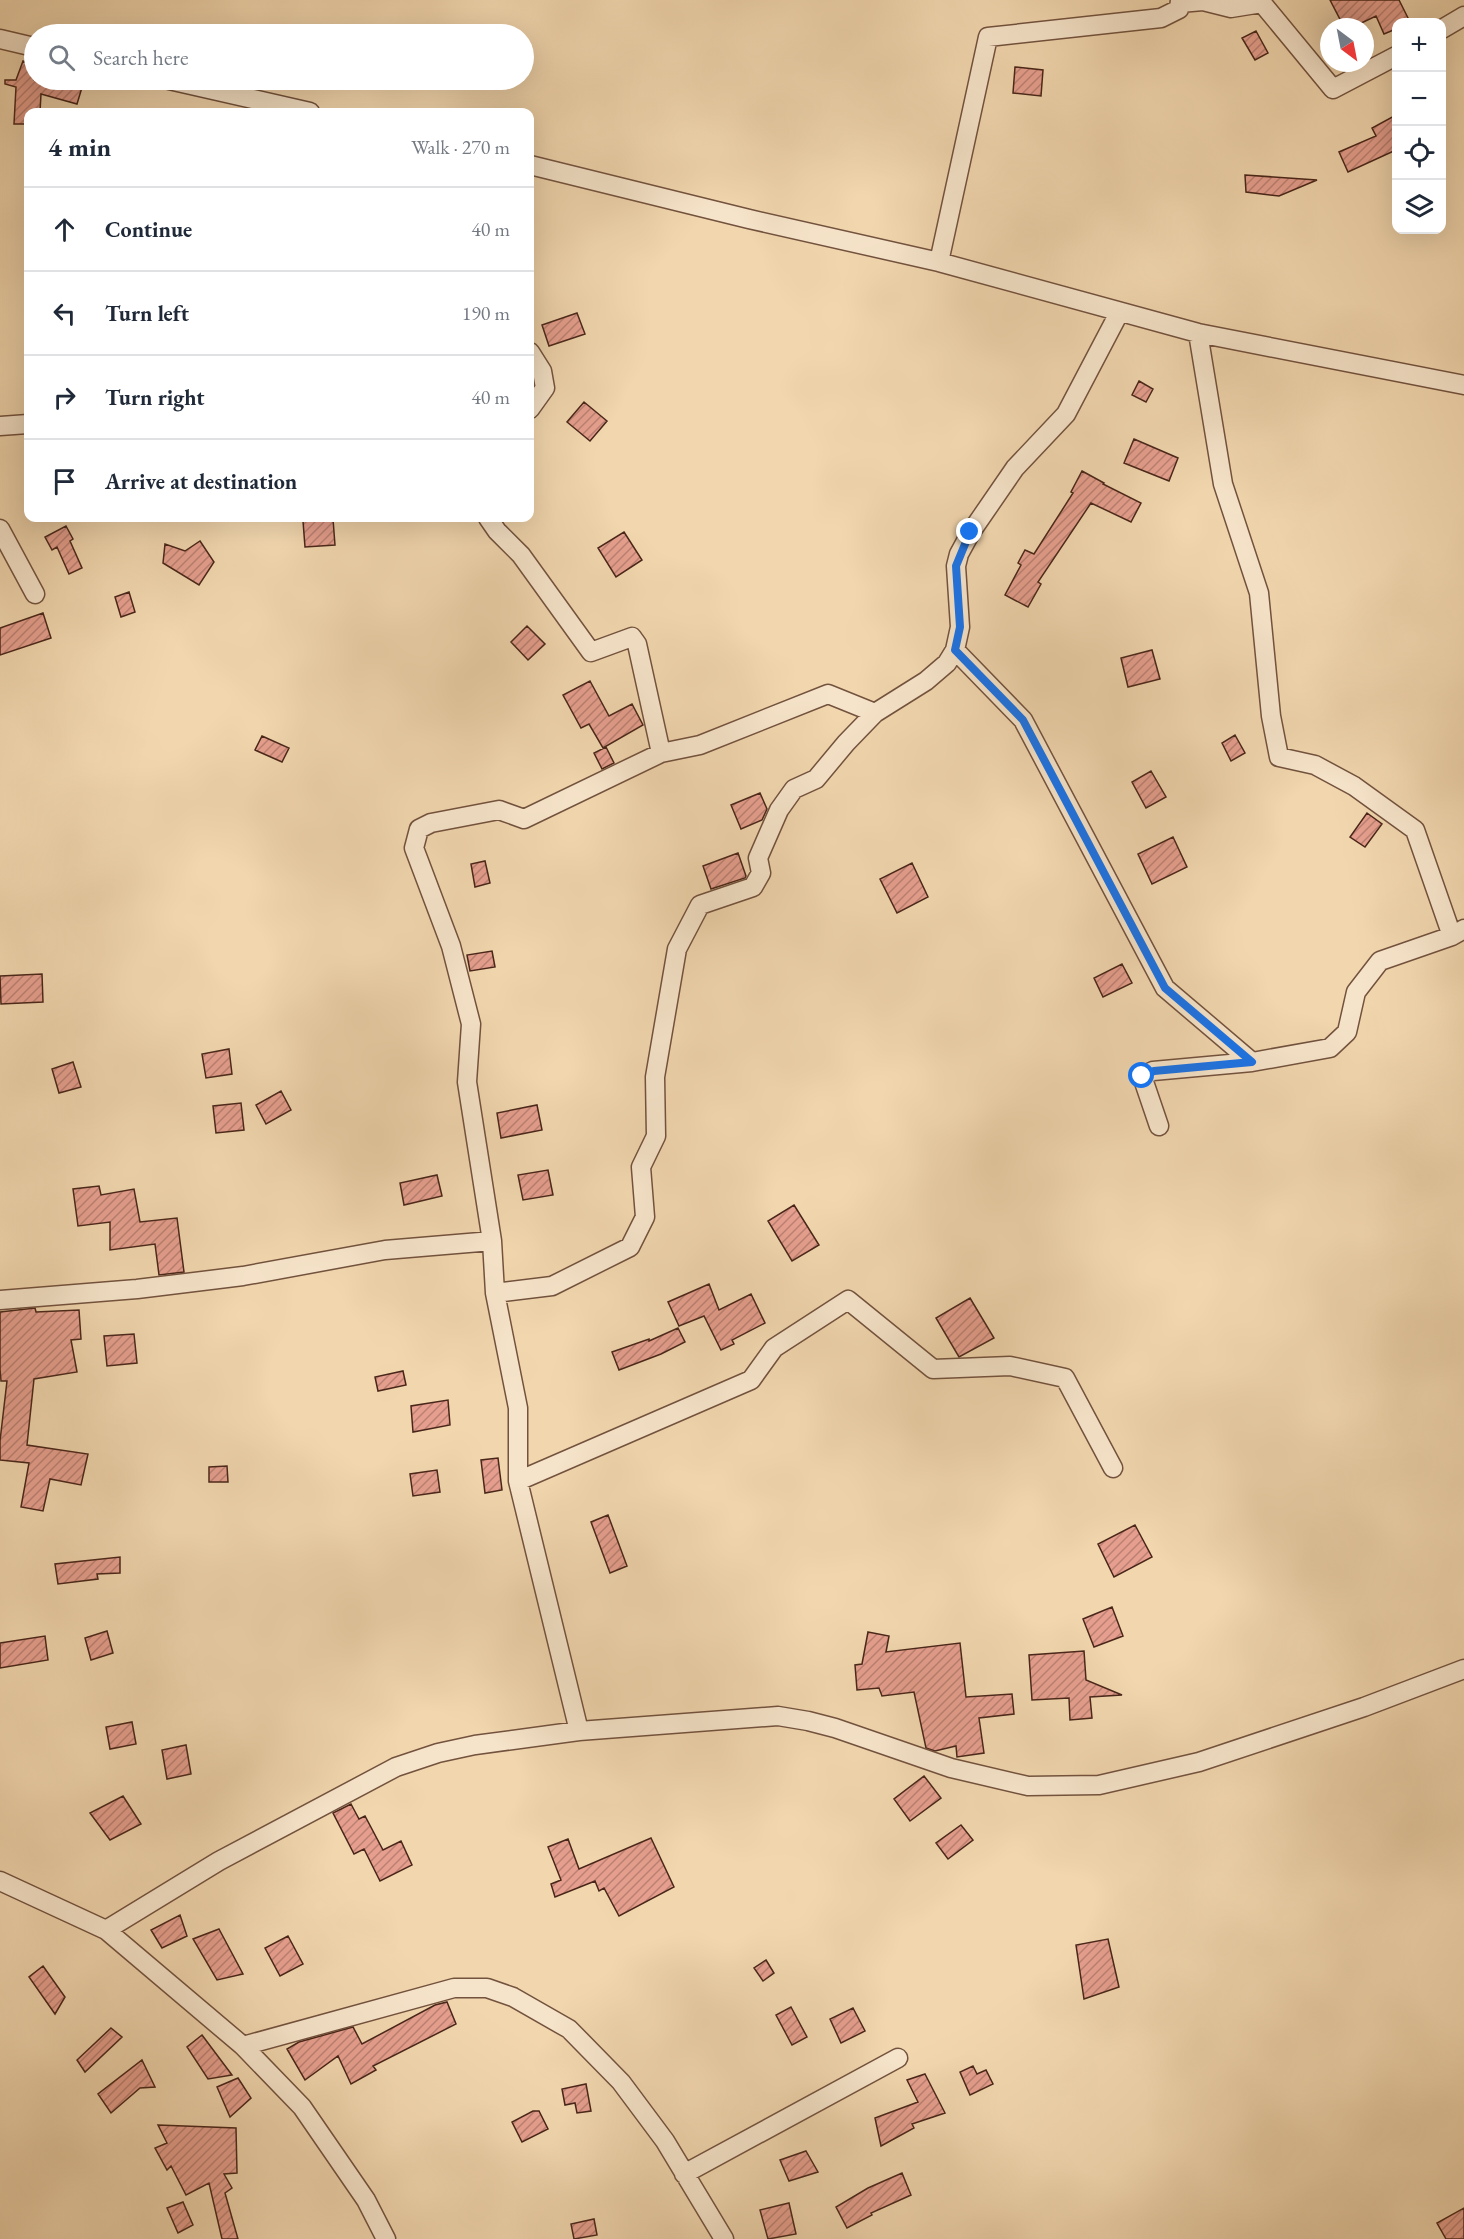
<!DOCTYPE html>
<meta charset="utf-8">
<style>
:root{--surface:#fff;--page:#f2f2f3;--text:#1f2937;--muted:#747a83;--line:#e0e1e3}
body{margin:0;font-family:"EB Garamond",serif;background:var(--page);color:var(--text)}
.controls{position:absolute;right:18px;top:18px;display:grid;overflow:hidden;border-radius:12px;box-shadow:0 6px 24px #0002}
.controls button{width:54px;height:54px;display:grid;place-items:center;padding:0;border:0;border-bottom:2px solid var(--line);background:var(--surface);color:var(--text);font:30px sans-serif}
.compass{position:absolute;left:1320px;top:18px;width:54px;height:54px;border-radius:50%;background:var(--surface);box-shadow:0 6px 24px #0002;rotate:148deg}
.stop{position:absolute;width:18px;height:18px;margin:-14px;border:4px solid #1a73e8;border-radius:50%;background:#fff}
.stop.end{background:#1a73e8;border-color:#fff;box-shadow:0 2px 6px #0008}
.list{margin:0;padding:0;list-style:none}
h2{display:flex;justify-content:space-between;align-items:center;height:78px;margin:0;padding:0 24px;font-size:26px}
h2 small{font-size:20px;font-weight:400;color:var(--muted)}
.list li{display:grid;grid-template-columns:39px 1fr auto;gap:18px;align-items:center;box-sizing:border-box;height:84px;padding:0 24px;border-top:2px solid var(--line)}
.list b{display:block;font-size:22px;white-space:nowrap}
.list em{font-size:20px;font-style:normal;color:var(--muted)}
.icon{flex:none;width:33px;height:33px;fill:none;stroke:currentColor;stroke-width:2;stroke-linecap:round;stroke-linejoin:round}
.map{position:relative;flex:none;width:1464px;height:2239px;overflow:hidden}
.search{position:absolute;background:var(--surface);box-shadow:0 6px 24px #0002;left:24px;top:24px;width:510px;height:66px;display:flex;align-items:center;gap:15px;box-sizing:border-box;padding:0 21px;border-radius:33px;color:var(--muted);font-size:22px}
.panel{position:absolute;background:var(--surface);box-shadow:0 6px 24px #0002;left:24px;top:108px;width:510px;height:414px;border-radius:12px}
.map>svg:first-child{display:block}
.building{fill:url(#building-hatch);stroke:#492619;stroke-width:1.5}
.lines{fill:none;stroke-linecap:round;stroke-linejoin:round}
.street-casing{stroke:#73523e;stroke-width:21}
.street{stroke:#f6e4ca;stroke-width:18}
.route{stroke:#1a73e8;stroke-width:8}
</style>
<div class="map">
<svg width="1464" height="2239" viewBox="0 0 1464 2239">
<defs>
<pattern id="building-hatch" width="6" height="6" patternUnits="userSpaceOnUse" patternTransform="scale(1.5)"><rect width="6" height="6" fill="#e69f8e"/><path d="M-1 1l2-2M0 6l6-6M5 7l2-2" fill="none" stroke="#bc8173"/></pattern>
</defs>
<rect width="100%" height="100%" fill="#f1d6ae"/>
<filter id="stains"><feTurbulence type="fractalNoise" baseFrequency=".00333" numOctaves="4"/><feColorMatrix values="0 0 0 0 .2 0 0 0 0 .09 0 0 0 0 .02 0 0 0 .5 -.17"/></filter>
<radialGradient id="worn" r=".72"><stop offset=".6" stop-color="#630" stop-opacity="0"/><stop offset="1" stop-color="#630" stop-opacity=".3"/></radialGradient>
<path class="building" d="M1330 0H1399L1410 22H1396V29L1384 34 1376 16 1353 27H1344Z
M1256 31 1268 53 1255 60 1242 38Z
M23 61 34 66V80H66L83 84 77 104 41 94 40 112H28V124H14L16 87 5 84V80H16Z
M1015 67 1043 70 1041 96 1013 93Z
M1396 115V150L1348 172 1339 152 1376 136 1372 128Z
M1245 175 1317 180 1279 196 1246 192Z
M577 313 585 334 549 346 542 325Z
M1139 381 1153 389 1146 402 1132 395Z
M584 402 607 421 590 441 567 422Z
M1134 439 1178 458 1169 481 1124 463Z
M1082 471 1104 483 1103 484 1141 503 1131 522 1091 503 1038 582 1041 584 1028 607 1005 595 1021 565 1018 563 1025 550 1034 554 1073 493 1071 492Z
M333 519 335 545 305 547 303 521Z
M66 526 73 539 70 541 82 568 69 574 57 547 52 550 45 537Z
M624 532 642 560 616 577 598 548Z
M200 541 214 562 199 585 163 563 165 544 185 551Z
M129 592 135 612 121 617 115 597Z
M43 613 51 638 0 655V628Z
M527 626 545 644 528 660 511 642Z
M1152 650 1160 679 1128 687 1121 658Z
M590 681 609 716 632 704 643 725 603 748 589 724 581 728 563 695Z
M1235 735 1245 753 1231 761 1222 743Z
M262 736 289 748 282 762 255 750Z
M606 747 614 763 602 769 594 753Z
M1151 771 1166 797 1146 808 1132 782Z
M760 793 767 809 762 820 741 829 731 805Z
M1367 813 1382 824 1365 847 1350 837Z
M1173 837 1187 867 1152 884 1138 854Z
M738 853 746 876 745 878 711 889 703 866Z
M485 861 490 883 475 887 471 864Z
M912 863 928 897 897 913 880 879Z
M492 951 495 967 470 971 467 955Z
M1122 964 1132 983 1103 997 1094 978Z
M42 974 43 1002 1 1004 0 976Z
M229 1049 232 1074 206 1078 202 1054Z
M73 1062 81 1087 59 1093 52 1069Z
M281 1091 291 1110 266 1124 256 1105Z
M241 1103 244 1130 216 1133 213 1106Z
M537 1105 542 1130 501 1138 497 1113Z
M548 1170 553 1195 523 1200 518 1175Z
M437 1175 442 1196 404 1205 400 1183Z
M99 1186 101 1195 134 1189 140 1222 177 1218 184 1272 159 1275 155 1244 110 1250V1222L78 1226 73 1189Z
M794 1205 819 1245 792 1261 768 1221Z
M709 1284 719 1310 751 1294 765 1323 732 1340 734 1344 721 1350 704 1316 679 1326 668 1302Z
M970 1298 994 1338 959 1357 936 1318Z
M35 1308 36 1312 79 1310 81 1339 71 1340 77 1372 34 1379 27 1445 88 1454 81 1485 50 1479 43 1511 21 1507 29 1463 0 1460V1441L7 1381H1L0 1369V1312Z
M678 1328 685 1342 661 1354 619 1370 612 1352 649 1339V1341Z
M134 1334 137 1363 107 1366 104 1336Z
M403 1371 406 1385 378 1391 375 1377Z
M448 1400 450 1425 413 1432 411 1406Z
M498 1458 502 1490 485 1493 481 1460Z
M227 1466 228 1482H209V1467Z
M437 1470 440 1492 413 1496 410 1474Z
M608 1515 627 1566 610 1573 591 1522Z
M1135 1525 1152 1557 1114 1577 1098 1544Z
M120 1557V1573L97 1574 98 1579 58 1584 55 1564Z
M1112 1607 1123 1636 1094 1647 1083 1619Z
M107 1631 113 1653 91 1660 85 1638Z
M868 1632 889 1636 886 1652 960 1643 966 1697 1012 1694 1014 1714 979 1718 984 1753 957 1757 956 1746 935 1751 926 1748 914 1692 882 1696 879 1688 857 1690 855 1665 862 1664Z
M45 1636 48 1660 0 1668V1643Z
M1084 1651 1086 1680 1122 1695 1090 1697 1092 1718 1070 1720 1069 1698 1032 1700 1029 1655Z
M132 1722 136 1744 110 1749 106 1727Z
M186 1745 191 1774 167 1779 162 1750Z
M924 1776 941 1798 910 1821 894 1799Z
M123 1796 141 1824 110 1840 90 1813Z
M351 1804 359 1819 365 1816 383 1850 401 1841 412 1865 380 1881 364 1849 354 1854 333 1813Z
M961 1825 973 1840 948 1859 936 1843Z
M651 1838 674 1887 619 1916 604 1888 599 1891 595 1881 555 1897 551 1884 561 1880 548 1847 568 1839 579 1869Z
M180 1915 187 1936 162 1948 151 1930Z
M219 1929 243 1974 217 1980 193 1939Z
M288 1936 303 1964 280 1976 265 1948Z
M1108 1939 1119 1987 1084 1999 1076 1945Z
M766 1960 774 1973 763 1981 754 1968Z
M43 1966 65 1997 55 2014 29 1977Z
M447 2002 456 2024 373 2066 376 2070 351 2084 338 2056 305 2080 287 2049 299 2042 353 2027 362 2044 435 2005Z
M791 2007 807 2037 792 2045 776 2015Z
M853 2008 865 2031 841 2043 830 2019Z
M111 2028 122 2037 85 2072 77 2060Z
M202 2035 232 2075 208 2079 187 2047Z
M142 2060 155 2087 140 2088 111 2113 98 2094Z
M973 2066 977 2074 986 2070 993 2084 970 2095 960 2072Z
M925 2074 945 2113 912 2124 914 2128 881 2146 875 2118 918 2102 907 2080Z
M238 2078 251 2098 230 2117 217 2087Z
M586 2084 591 2111 577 2113 575 2103 565 2105 562 2089Z
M533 2111H539L548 2129 522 2142 512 2122Z
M158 2125 236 2128 237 2173 224 2174 232 2188 225 2193 238 2239H222L209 2183 186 2195 171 2166 167 2170 155 2148 167 2143Z
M806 2151 818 2172 789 2181 780 2160Z
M902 2173 911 2195 871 2213 872 2215 847 2228 836 2207 868 2188Z
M183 2202 193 2225 178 2233 167 2208Z
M789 2203 796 2234 768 2239 760 2210Z
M1464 2208V2239H1446L1437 2223Z
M594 2219 597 2235 574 2239 571 2224Z"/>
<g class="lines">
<g class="street-casing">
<path id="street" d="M1180 3 1203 1 1231 8 1262 3 1333 89 1396 56
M1442 29 1464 16
M0 39 34 47
M169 80 310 112
M530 165 749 219 939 262 1198 333 1464 385
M939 262 988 37 1161 18 1179 9 1180 0
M1198 333 1223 484 1259 593 1271 716 1279 757 1315 765 1354 786 1415 830 1452 936 1464 929
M530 352 542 371 545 388 530 409
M0 426 28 424
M488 518 497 531 521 555 591 652 632 637 637 644 661 753
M0 529 35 594
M955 650 1023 720 1165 988 1252 1062
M1159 1126 1142 1076 1153 1071 1252 1062 1330 1048 1347 1032 1356 992 1380 961 1452 936
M495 1293 552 1286 630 1247 645 1217 641 1167 656 1136 655 1077 677 949 700 905 753 887 761 873 758 858 779 810 794 789 816 779 846 743 875 713
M0 1300 137 1289 243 1276 385 1250 492 1241
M518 1481 751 1380 774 1348 848 1300 933 1369 1010 1366 1065 1378 1113 1468
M579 1731 518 1481V1408L495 1293 492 1241 467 1082 471 1024 451 946 414 848 419 829 431 823 499 810 524 819 661 753 700 745 828 694 875 713 926 681 947 663 955 650 960 627 956 566 959 554 971 532 1015 468 1066 414 1119 313
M0 1881 106 1930 243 2046 302 2107 366 2200 386 2239
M106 1930 219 1861 396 1767 438 1753 475 1745 579 1731 778 1716 808 1721 835 1728 951 1768 1028 1786 1099 1785 1199 1762 1364 1707 1464 1669
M243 2046 454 1988H487L513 1997 569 2029 621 2082 665 2141 724 2239
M684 2174 898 2058"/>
</g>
<use href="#street" class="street"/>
</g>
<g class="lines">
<path class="route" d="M970 532 956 566 960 627 955 650 1023 720 1165 988 1252 1062 1154 1071 1142 1076"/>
</g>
<rect width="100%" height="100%" filter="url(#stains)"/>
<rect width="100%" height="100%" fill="url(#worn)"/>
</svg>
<div class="controls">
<button>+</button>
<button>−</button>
<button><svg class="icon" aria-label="locate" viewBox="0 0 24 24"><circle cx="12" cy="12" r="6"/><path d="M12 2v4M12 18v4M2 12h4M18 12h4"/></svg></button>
<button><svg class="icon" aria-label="layers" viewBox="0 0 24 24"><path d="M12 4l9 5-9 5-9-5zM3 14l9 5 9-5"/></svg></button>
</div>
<svg class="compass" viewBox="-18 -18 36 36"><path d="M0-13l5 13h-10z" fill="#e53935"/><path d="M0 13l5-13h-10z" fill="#747a83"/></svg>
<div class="stop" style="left:1142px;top:1076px"></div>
<div class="stop end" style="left:970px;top:532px"></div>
<div class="search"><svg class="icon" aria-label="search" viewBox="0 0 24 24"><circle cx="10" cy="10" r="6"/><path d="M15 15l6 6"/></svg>Search here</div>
<section class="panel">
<h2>4 min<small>Walk · 270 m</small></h2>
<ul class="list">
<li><svg class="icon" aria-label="ahead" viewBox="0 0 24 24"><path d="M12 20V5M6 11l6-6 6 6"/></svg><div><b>Continue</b></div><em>40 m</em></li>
<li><svg class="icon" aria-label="left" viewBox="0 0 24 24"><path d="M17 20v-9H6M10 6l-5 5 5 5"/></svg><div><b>Turn left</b></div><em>190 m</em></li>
<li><svg class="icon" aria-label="right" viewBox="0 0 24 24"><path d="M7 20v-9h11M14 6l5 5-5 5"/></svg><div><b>Turn right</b></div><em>40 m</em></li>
<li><svg class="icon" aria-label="arrive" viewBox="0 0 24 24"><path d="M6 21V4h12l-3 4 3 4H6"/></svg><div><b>Arrive at destination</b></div></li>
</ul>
</section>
</div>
